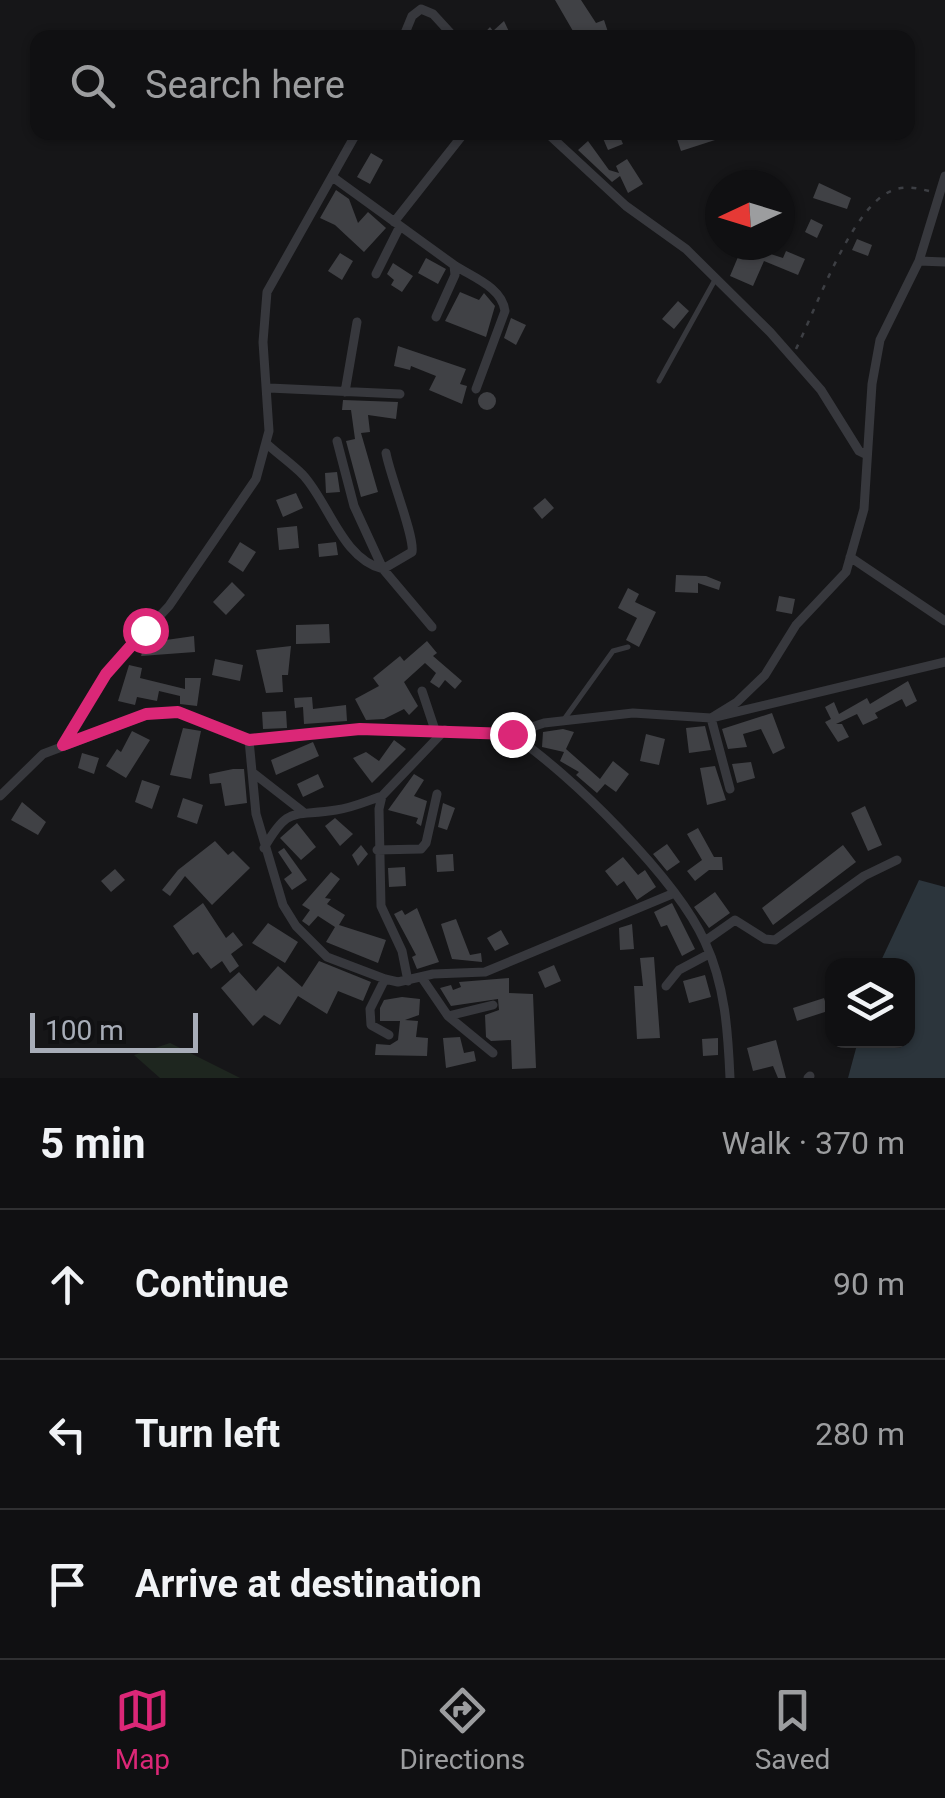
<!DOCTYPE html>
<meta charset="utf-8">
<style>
:root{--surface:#101012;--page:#1e1e20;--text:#f1f3f6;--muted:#9c9d9f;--line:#303032;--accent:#db2777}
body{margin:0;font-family:Roboto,sans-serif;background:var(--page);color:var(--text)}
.controls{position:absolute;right:30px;bottom:30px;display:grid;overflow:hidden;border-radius:20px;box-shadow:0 2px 8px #0004}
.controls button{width:90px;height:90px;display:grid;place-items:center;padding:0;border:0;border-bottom:2px solid var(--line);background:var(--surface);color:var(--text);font:50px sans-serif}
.compass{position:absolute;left:705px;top:170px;width:90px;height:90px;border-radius:50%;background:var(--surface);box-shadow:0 2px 8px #0004;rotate:266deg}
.scale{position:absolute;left:30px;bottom:25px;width:168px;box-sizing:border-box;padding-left:10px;border:5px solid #a8adb8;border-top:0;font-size:28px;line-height:35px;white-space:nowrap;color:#a8adb8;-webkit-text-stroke:8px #111113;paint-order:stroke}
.stop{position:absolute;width:30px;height:30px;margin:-22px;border:8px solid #db2777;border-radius:50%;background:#fff}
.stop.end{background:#db2777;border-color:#fff;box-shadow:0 2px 10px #0008}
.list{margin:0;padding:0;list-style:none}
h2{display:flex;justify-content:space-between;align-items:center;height:130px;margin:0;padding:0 40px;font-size:42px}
h2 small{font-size:32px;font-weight:400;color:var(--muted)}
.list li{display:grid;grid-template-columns:65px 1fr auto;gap:30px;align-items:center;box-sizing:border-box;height:150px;padding:0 40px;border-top:2px solid var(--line)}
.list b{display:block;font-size:38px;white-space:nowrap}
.list em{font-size:32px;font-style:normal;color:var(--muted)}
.icon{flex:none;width:55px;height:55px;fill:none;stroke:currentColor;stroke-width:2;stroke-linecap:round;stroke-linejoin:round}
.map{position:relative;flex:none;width:945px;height:1078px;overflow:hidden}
.search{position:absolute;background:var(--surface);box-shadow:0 2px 8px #0004;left:30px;right:30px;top:30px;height:110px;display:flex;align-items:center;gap:25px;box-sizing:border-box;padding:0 35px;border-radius:20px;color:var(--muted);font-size:38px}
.sheet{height:580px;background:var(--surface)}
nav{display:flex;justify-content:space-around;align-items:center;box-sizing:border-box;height:140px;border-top:2px solid var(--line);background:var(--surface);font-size:28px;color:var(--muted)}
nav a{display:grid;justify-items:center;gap:5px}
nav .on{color:var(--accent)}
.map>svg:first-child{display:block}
.green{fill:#1e261f}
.water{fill:#2c353c}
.building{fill:#404145}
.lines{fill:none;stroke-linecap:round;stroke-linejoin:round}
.path{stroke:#3d3f44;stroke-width:2.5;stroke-dasharray:5 8;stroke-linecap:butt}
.service{stroke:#37383d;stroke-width:5}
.minor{stroke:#37383d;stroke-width:9}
.route{stroke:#db2777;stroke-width:12}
</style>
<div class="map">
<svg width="945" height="1078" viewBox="0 0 945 1078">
<rect width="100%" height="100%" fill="#161618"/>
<path class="green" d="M170 1043 240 1078H160L134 1055Z"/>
<path class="water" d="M919 880 945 887V1078H848L858 1041 908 1040V966L879 965Z"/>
<path class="building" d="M555 0H581L596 23 604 20 609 35 577 38Z
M504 21 512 38H480L490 27 493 31Z
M608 132H618L623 144 608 150 602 136Z
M684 132 689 136 712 132 715 140 681 151 676 136Z
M588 141 609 170 619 173 616 166 627 159 643 184 628 193 620 176 612 182 578 150Z
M371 153 383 160 370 184 357 177Z
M819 183 851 198 847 209 813 198Z
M336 190 349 199 358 223 368 212 386 228 364 252 335 225 320 218Z
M811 219 823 225 817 238 805 232Z
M857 239 872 245 868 256 852 250Z
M743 245 783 258 786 251 805 259 798 275 764 261 753 286 730 276Z
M340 253 353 261 342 280 328 271Z
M426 258 446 269 438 284 418 273Z
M393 263 413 276 402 292 391 285 394 280 387 274Z
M460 292 479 300 484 293 495 306 486 337 445 321Z
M678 301 689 311 674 329 662 319Z
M511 318 526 325 516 345 504 338Z
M398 346 466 369 460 384 467 386 462 404 429 390 436 376 411 366 410 370 394 366Z
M478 401a9 9 0 1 1 18 0a9 9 0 1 1-18 0Z
M343 400 398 402 396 419 368 415 370 432 361 433 378 492 361 497 346 441 355 439 351 410H342Z
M337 472 340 492 326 493 325 473Z
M296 493 303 508 283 517 276 500Z
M545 498 554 508 542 519 533 508Z
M297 526 299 548 279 550 277 528Z
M240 542 256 552 243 572 228 562Z
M336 542 338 555 319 557 318 544Z
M676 575 706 576 721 582 719 590 698 583V593L675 592Z
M232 582 245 595 226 615 213 602Z
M628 588 639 594 635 602 656 612 639 647 626 640 637 618 618 608Z
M779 596 795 599 792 614 776 611Z
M329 624 330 643 296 644V625Z
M194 636 195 652 141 656 145 643Z
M427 641 437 653 433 656 462 681 455 689 445 680 439 688 430 682 436 673 425 663 404 682 418 706 409 715 404 709 384 719 366 720 355 699 379 686 373 678 400 656 404 661Z
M291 646 288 675H282L283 692 266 693 256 650Z
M215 659 243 665 240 681 212 675Z
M129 665 142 668 140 678 185 689V678H201L197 706 180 704V696L159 691 157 701 137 697 135 705 118 701Z
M908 681 917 701 906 707 902 699 875 713 878 718 863 725 857 714 836 724H842L849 737 838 742 825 722 831 719 825 707 834 702 839 714 867 698 870 704Z
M312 697 313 709 346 705 347 721 304 724 303 707 295 708 294 698Z
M286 711 287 728 263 729 262 712Z
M772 713 785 748 773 754 761 729 743 734 747 747 728 749 722 729Z
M705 726 711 750 689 753 686 728Z
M183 728 201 731 191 779 170 775Z
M563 729 574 732 566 749 600 779 613 761 629 774 616 792 605 784 597 793 576 775 579 772 560 761 564 752 542 747 543 732Z
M132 731 150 740 126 778 106 766 117 749 121 752Z
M646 734 665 739 659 765 640 761Z
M394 740 406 749 372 783 353 758 366 752 379 761Z
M313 742 319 756 276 775 271 760Z
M82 753 99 758 94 774 78 768Z
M751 762 755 778 737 783 732 764Z
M715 766 726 800 707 805 700 768Z
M233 769H244L247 803 225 806 221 783 210 784 209 774Z
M318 774 324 787 303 797 297 784Z
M414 774 424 780 414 796 427 801 421 826 416 823 418 818 388 810Z
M142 780 160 786 152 809 135 802Z
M183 798 203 805 197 824 177 817Z
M22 802 46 822 38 835 11 820Z
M443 803 455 808 447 830 438 827Z
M865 806 882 845 868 851 851 813Z
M335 818 353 834 340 846 325 826Z
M297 823 316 847 301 860 280 838Z
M698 828 714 857H722L723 870H709L695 881 687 871 702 860 687 834Z
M215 841 228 855 233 851 250 868 212 905 185 876 170 896 162 890 178 870Z
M667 844 680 862 667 871 653 854Z
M361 845 368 854 358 866 352 855Z
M843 845 856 862 773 925 762 908Z
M284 848 307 880 292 890 284 879 292 873 278 852Z
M453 854 454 871 437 872 436 855Z
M623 857 638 875 645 870 656 887 637 900 624 881 617 886 605 871Z
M405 867 406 886 389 887 388 868Z
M115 869 125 880 111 892 101 881Z
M331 872 340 879 325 898 331 899 327 904 345 915 339 925 386 940 378 963 326 942 335 927 318 916 309 926 302 921 310 910 302 905Z
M715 892 730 913 709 928 694 907Z
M203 903 226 938 233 932 243 945 231 954 239 966 230 973 222 961 211 969 198 952 193 955 173 926Z
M672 903 695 949 682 956 667 925 661 927 654 912Z
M417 908 439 962 417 969 412 957 416 955 394 914 402 910 405 915Z
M456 919 470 955 481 953 482 962 452 959 441 924Z
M268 923 298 942 285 963 252 943Z
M632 924 634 949 620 950 619 928Z
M501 930 509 944 495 951 487 938Z
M654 957 660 1038 637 1039 634 986H643L640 958Z
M319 961 371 982 363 1001 338 991 327 1014 298 996 280 1025 264 1015 253 1026 221 988 239 972 256 991 278 966 302 987Z
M554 965 561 981 545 988 538 972Z
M705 975 711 997 689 1003 683 981Z
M509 978V993L533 994 536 1068 512 1069 511 1040 491 1041 486 1037 485 1015 499 1010 498 999 451 1006 440 988 451 985 453 990 461 987 459 982Z
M402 997 420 999 419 1015 405 1020 418 1021 416 1037 428 1038 427 1056 375 1055 376 1044 390 1045 398 1040 400 1021H380V1008L384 1000Z
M824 998 828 1011 797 1021 793 1008Z
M460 1037 464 1053 474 1051 476 1061 446 1068 443 1038Z
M718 1038V1055L703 1056 702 1039Z
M776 1040 786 1078H778L773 1066 753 1071 747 1048Z"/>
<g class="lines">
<path class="path" d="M796 349C816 309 851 208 891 191 904 185 916 188 929 191"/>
<path class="service" d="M659 381 716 278
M565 718 613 651 628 647"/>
<path class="minor" d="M403 38 412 16 421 9 433 14 455 38
M546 132 626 206 686 249 770 332 821 390 859 451 867 455
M334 178 454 265 455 275 436 317
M394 222 465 132
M919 261 945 262
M454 265C472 277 502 287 505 311L476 389
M376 274 400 226
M269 388 400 394
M345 392 357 322
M337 441 354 506 383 569 412 552C415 537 390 476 386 453
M267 444C279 455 292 464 303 475 329 503 342 559 383 569L432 627
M850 557 945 621
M422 691 435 730
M511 734C569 772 677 879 705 942 725 985 728 1031 730 1078
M249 740 256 814 283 905 296 926 327 957 385 979 398 982 433 974 485 972 672 894
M63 745 106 674 169 606 256 479 269 431 263 342 267 292 357 132
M252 772 302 811
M730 789 711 718 945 662
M0 796 43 754 146 715 178 712 249 740 360 729 511 734 544 723 633 713 711 718 737 702 765 675 796 625 846 572 864 509 872 384 880 340 919 261 945 176
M264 848C289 805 292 817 336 810 352 808 367 801 382 796
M377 850 421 849 426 843 437 794
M705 941 735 920 765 939 775 940 864 876 897 860
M422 978 448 1016 493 1053
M385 979 370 1009 371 1025 389 1035
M408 981 402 951 381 906 379 809 382 796 445 730
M666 986 679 970 709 954
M448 1016 493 1005
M808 1078 810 1076"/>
</g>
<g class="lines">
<path class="route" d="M145 630 106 674 63 745 146 714 178 712 249 740 360 729 512 734"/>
</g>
</svg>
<div class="controls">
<button><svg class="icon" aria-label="layers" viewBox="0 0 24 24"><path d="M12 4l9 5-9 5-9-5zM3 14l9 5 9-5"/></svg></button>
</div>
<svg class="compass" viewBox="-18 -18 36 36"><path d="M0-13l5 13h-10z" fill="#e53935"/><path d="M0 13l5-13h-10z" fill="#9c9d9f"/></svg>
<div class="scale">100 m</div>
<div class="stop" style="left:145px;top:630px"></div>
<div class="stop end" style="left:512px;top:734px"></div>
<div class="search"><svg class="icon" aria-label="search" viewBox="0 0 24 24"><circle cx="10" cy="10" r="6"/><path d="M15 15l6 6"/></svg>Search here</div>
</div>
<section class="sheet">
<h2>5 min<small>Walk · 370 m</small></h2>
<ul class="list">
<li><svg class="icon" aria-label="ahead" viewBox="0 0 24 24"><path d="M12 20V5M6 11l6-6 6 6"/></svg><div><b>Continue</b></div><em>90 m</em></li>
<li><svg class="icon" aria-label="left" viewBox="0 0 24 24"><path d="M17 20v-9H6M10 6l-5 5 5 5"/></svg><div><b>Turn left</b></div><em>280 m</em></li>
<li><svg class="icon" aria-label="arrive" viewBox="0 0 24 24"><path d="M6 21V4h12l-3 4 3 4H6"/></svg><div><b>Arrive at destination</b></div></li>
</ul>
</section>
<nav>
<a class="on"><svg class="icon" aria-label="map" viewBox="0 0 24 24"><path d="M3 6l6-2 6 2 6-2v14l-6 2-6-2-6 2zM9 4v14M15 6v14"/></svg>Map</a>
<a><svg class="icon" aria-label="directions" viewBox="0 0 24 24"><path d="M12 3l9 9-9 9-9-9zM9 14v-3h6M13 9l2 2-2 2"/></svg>Directions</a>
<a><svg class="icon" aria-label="saved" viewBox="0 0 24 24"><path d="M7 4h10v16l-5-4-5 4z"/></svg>Saved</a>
</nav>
